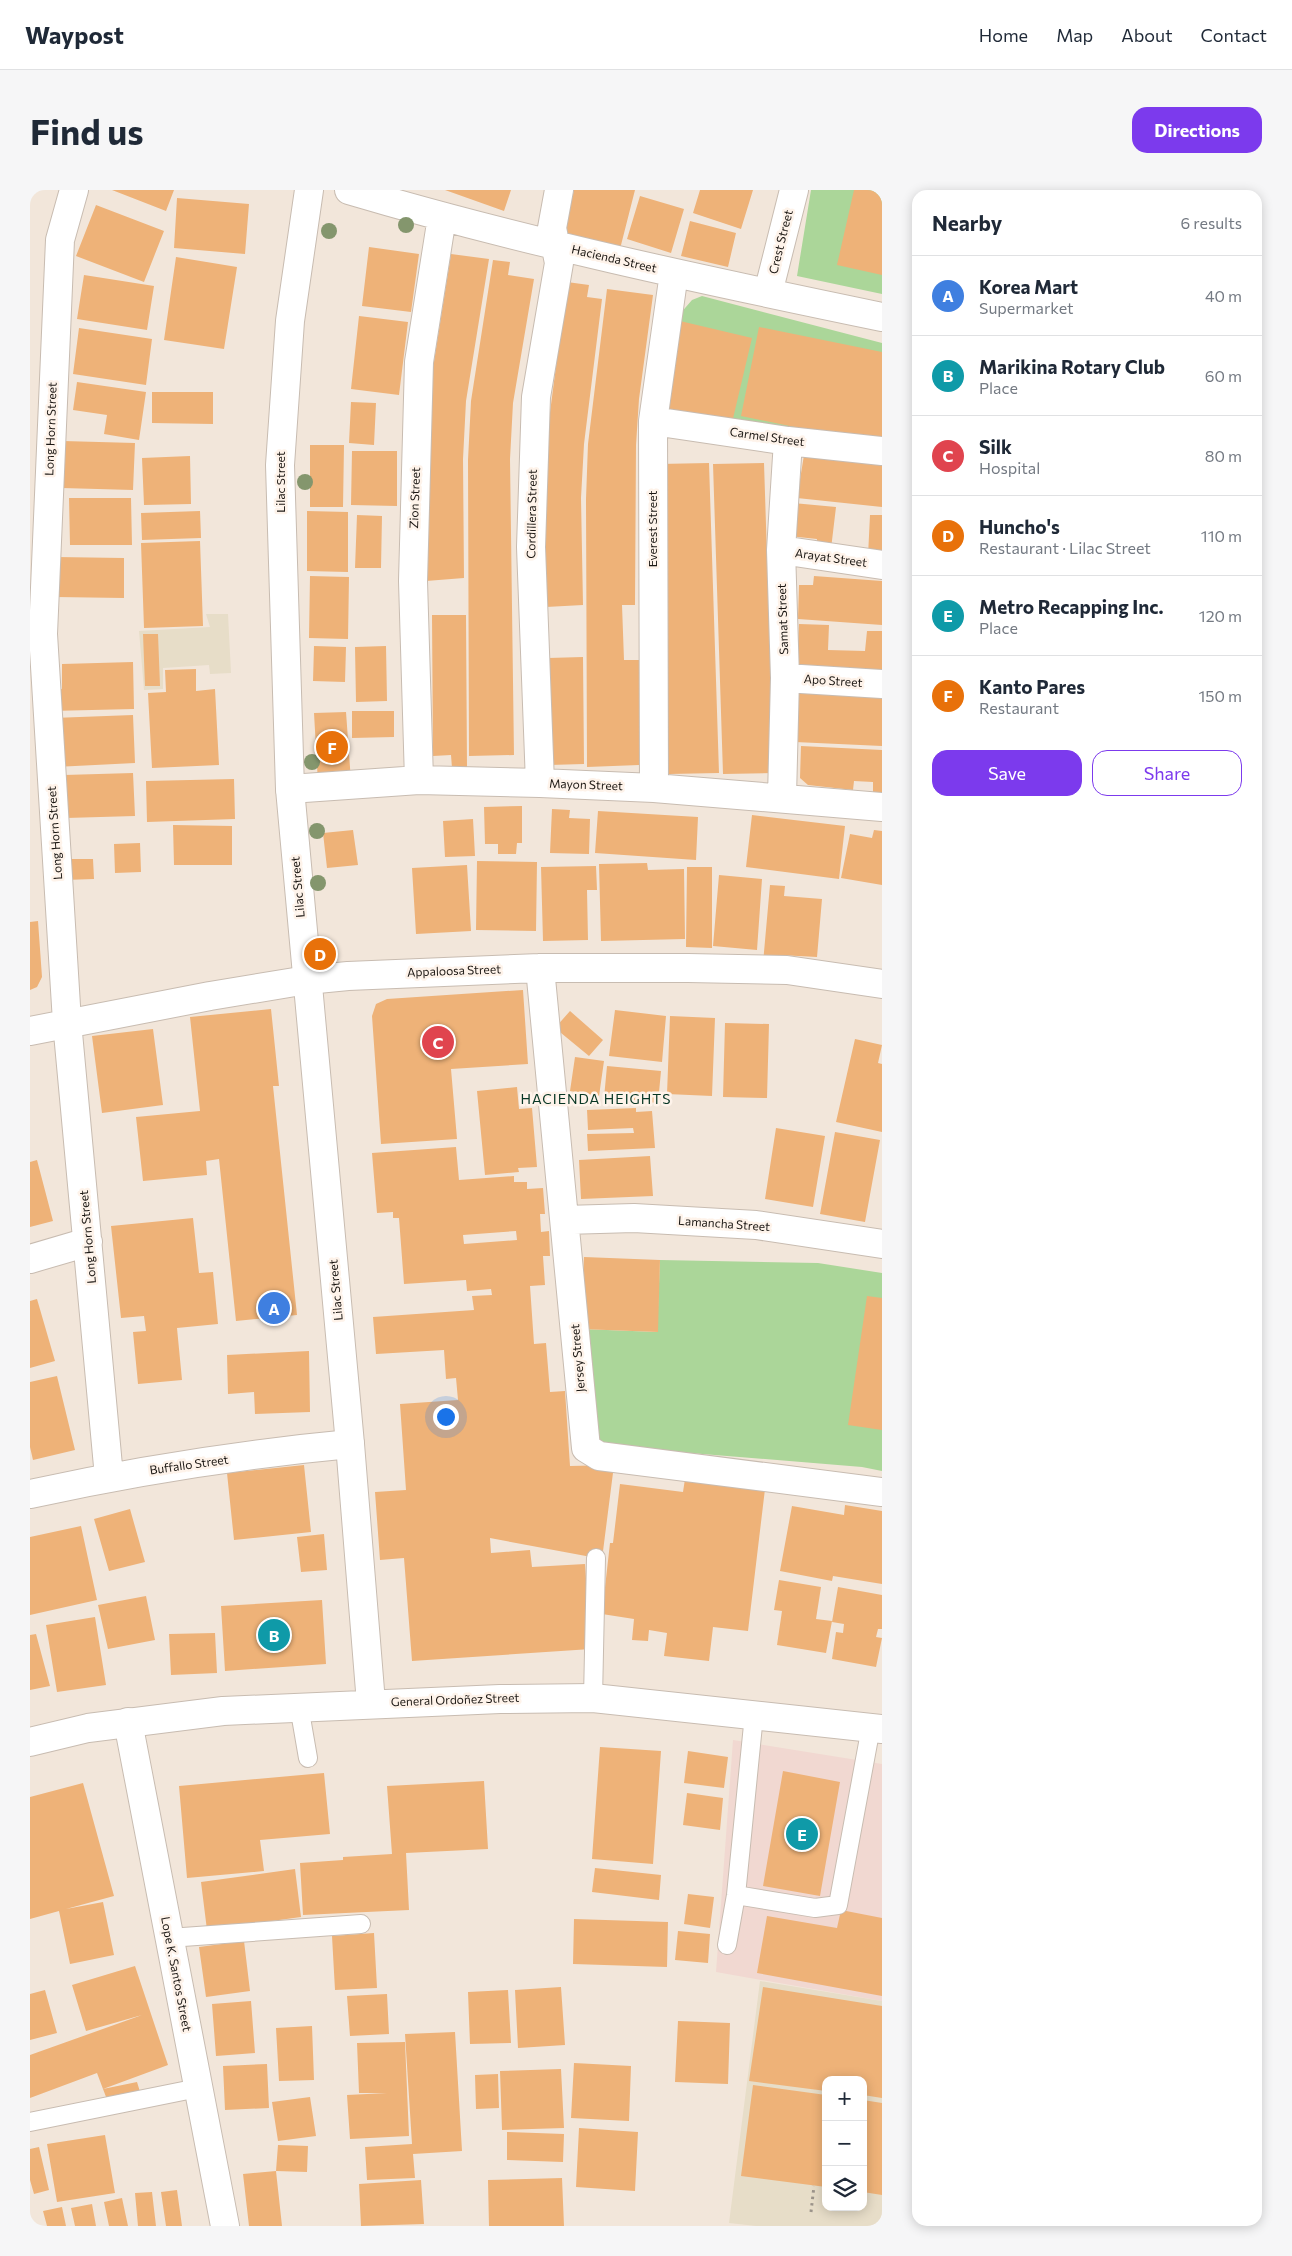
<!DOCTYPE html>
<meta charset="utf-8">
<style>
:root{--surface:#fff;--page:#f6f6f7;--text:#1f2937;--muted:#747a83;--line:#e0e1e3;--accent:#7c3aed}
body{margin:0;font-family:Commissioner,sans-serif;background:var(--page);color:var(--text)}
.controls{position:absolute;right:15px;bottom:15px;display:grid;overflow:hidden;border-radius:10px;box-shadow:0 2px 12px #0003}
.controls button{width:45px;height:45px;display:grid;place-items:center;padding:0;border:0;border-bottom:1px solid var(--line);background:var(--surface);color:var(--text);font:25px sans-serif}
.you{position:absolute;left:415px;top:1226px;width:18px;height:18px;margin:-12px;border:4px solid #fff;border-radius:50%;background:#1a73e8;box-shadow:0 0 0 8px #1a73e833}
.badge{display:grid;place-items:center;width:32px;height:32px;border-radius:50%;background:var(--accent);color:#fff;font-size:16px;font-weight:700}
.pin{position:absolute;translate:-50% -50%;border:2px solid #fff;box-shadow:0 1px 5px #0006}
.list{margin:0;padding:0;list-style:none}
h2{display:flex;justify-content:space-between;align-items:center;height:65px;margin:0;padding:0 20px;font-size:21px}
h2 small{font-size:16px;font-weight:400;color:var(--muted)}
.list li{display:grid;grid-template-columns:32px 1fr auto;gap:15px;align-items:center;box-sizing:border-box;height:80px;padding:0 20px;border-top:1px solid var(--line)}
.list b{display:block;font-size:19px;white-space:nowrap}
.list p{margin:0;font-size:16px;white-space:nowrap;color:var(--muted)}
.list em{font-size:16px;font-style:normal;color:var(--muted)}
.actions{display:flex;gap:10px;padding:15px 20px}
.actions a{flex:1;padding:11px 0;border:1px solid var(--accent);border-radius:15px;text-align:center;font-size:18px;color:var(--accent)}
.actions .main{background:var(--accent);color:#fff}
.icon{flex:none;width:28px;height:28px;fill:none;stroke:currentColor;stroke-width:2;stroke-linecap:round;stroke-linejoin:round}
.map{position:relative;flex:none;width:852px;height:2036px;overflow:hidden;border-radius:15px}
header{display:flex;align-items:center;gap:30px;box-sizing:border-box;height:70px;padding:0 25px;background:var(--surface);border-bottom:1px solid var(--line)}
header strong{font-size:24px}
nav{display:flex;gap:28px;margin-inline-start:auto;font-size:18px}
.intro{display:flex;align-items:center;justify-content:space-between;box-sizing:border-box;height:120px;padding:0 30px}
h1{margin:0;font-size:35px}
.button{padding:12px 22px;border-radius:15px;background:var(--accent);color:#fff;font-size:18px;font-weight:700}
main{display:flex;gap:30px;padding:0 30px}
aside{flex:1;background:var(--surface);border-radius:15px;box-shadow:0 2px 12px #0003}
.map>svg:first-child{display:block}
.industrial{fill:#f1d8d1}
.education{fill:#e7ddc8;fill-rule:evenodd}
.green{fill:#abd699}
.building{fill:#eeb278;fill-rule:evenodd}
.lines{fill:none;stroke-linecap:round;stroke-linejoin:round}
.service-casing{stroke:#c8bcb1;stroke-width:20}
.minor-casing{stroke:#c8bcb1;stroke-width:30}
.tertiary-casing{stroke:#c8bcb1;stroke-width:30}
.secondary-casing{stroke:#c8bcb1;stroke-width:30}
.path{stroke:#9c948b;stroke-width:3;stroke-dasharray:2.5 4;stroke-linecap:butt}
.service{stroke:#fff;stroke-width:18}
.minor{stroke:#fff;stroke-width:28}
.tertiary{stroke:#fff;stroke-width:28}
.secondary{stroke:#fff;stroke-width:28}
.tree{fill:#84966d}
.labels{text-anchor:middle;stroke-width:5;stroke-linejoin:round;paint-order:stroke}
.street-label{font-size:12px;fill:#1b1713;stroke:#fef3ea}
.neighbourhood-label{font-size:14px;letter-spacing:1px;fill:#073624;stroke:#fef3ea}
</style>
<header>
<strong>Waypost</strong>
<nav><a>Home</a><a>Map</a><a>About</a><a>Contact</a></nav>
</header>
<div class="intro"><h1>Find us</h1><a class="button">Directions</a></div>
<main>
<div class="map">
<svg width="852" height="2036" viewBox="0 0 852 2036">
<rect width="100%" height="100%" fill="#f2e6da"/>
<path class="industrial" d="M703 1550 852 1574V1811L686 1782Z"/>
<path class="education" d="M176 424H198L201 483 180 484 179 475 133 478V499L114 500 109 441 180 437Z
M730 1791 852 1811V2036H726L699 2033ZM796 1890H833V2017H796Z"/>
<path class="green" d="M781 0H852V104L767 86Z
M672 106 852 153V253L638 220 649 125 662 110Z
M630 1070 788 1073 852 1083V1281L832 1277 586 1257 571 1254 561 1247 551 1139 627 1142Z"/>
<path class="building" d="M82 0H144L136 21Z
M415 0H481L474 21Z
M544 0H605L590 59 533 45Z
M670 0H723L711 39 663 23Z
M824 0H852V85L807 75Z
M610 6 654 19 641 63 597 49Z
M147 8 219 14 215 64 144 58Z
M66 15 134 41 114 92 46 66Z
M660 31 706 43 698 77 651 66Z
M339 57 389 64 381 122 332 116Z
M421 64 459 69 436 211 433 269 434 388 396 391 398 209Z
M146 67 207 77 194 159 134 150Z
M463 70 480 72 478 85 504 89 483 213 480 269 484 565 439 566 438 270 441 211Z
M54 85 124 96 117 140 47 129Z
M537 92 559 95 557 107 572 109 554 254 551 308 553 415 516 417V253Z
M577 99 623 105 609 209 606 255 605 415H592L594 470H609V575L557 577 556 309 558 254Z
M329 126 378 132 369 205 321 199Z
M650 131 722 148 701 237 629 220Z
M729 137 852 162V255L711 226Z
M49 138 122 149 116 195 43 184Z
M47 192 116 202 109 250 74 244 77 225 43 220Z
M122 202H183V234L122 233Z
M321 212 346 213 344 255 319 253Z
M33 251 105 253 103 300 32 298Z
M280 255H314L313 317H280Z
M322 261H367V316L321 315Z
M774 265 852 275V317L767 308Z
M160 266 161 314 114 315 112 268Z
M679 273 689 583 639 584 629 274Z
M734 273 744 583 693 584 683 274Z
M39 308H101L102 355H40Z
M763 313 806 317 801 359 786 358 787 349 759 346Z
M170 321 171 348 112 350 111 323Z
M277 321 318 322V382L277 381Z
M327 325 352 326 351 378H325Z
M840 325H852V367L838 366Z
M170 351 173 436 114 438 111 353Z
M26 367 94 368V408L26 407Z
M280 386 319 387 318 449 279 448Z
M784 386 852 391V435L768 429 769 395H783Z
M402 425H436L437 577 422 578 421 565 403 566Z
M769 434 799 435 798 460 835 461 837 441H852V482L767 480Z
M113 444H128L130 496H115Z
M284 456 316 457 315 492 283 491Z
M356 456 357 511 326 512 325 457Z
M553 467 554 574 519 575 518 468Z
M103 472 104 519 20 521V500L32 499V474Z
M166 479V501L185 499 189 575 122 578 118 503 136 502 135 480Z
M767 502 852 507V556L765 552Z
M322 521H364V547L322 548Z
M316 522 321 591 288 593 284 523Z
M103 525 105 573 25 577 23 528Z
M771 556 852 560V602H843V592L824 591 823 600 778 595 770 588Z
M103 583 105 626 36 628 34 585Z
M204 589 205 629 117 632 116 591Z
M492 616V653H487L486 664H468V654H455L454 617Z
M522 619 540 620 539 628 560 629 559 664 520 663Z
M568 621 668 627 666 670 565 663Z
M722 625 815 636 809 689 716 677Z
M443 629 445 666 415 667 413 631Z
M143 635 202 636V675H144Z
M323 640 328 675 297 678 293 643Z
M844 640 852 641V695L811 688 820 644 842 648Z
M110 653 111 682 85 683 84 654Z
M34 669H63L64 689 35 690Z
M447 671 507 672 506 741 446 740Z
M617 673 618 680 654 679 655 749 571 751 569 674Z
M437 675 441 741 386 744 382 678Z
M566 676 567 700H557L558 750 513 751 511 677Z
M657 677H682V758L656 757Z
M689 685 732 689 727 760 683 756Z
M740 695 755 696 754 706 792 709 787 767 750 765 749 774 733 773Z
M8 731 12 787 7 797 0 800V732Z
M493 800 498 874 421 879 427 949 351 954 342 826 346 814 357 809Z
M241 819 249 896H243L267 1125 206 1131 189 969 176 971 177 985 113 991 106 927 170 921 160 827Z
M585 820 636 826 632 872 579 866Z
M540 821 573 850 559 866 525 838Z
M640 826 685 828 682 906 637 904Z
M695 833 739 834 737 908 693 907Z
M123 839 133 915 72 923 62 846Z
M825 849 852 855 848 873 852 874V942L806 932Z
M545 867 574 871 569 906 540 901Z
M577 876 631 881 628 913 574 908Z
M487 897 489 919 502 918 507 977 488 978 489 982 455 985 447 901Z
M606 918V922L622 921 625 958 558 961 557 944 604 943 603 938 558 940 557 920Z
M746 938 795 946 783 1017 735 1009Z
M805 942 850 950 835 1032 790 1024Z
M426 957 429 990 484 986V992H497V999L513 998 515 1024H510L511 1042 519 1041 520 1066H513L515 1095 500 1096 504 1154 516 1153 520 1202 535 1201 540 1276 584 1275 572 1369 460 1348 461 1363 500 1360 502 1377 555 1374 561 1459 382 1471 374 1368 350 1370 345 1302 376 1300 370 1214 428 1210 426 1188 416 1189 414 1160 346 1164 343 1127 444 1120 442 1106 462 1105 461 1099 437 1101 436 1090 374 1094 369 1028H363V1022L347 1023 342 963ZM486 1041 487 1050 434 1054 433 1045Z
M620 966 623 1006 551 1009 549 970Z
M7 970 23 1031 0 1037V972Z
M163 1028 169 1083 183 1082 188 1134 147 1138 152 1190 108 1194 103 1142 116 1141 114 1126 91 1128 81 1036Z
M554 1067 630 1070 628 1142 551 1139Z
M837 1106 852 1108V1240L818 1235Z
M7 1109 25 1171 0 1178V1111Z
M279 1161 280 1222 225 1224 224 1202 198 1204 197 1165Z
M27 1186 45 1260 3 1270 0 1257V1192Z
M274 1275 281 1342 204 1350 197 1283Z
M655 1289 735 1299 718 1441 683 1437 679 1471 634 1466 637 1443 619 1440 618 1451 602 1450 604 1429 572 1424 580 1353H583L590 1294 653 1302Z
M815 1315 852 1321V1394L803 1386 802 1391 750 1381 762 1316 814 1325Z
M100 1319 115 1372 79 1381 64 1329Z
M51 1336 67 1410 0 1425V1347Z
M294 1344 297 1380 271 1382 267 1347Z
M749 1390 791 1397 786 1429 802 1431 796 1463 747 1455 752 1421 744 1420Z
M808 1397 852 1405V1439H848L846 1447 852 1448 846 1477 802 1469 806 1442 813 1443 814 1434 802 1432Z
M116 1406 125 1450 78 1459 68 1415Z
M292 1410 296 1474 195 1481 191 1416Z
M65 1427 76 1495 27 1502 16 1435Z
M185 1443 187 1483 141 1485 139 1444Z
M6 1444 20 1496 0 1500V1445Z
M570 1557 631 1561 623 1674 562 1669Z
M658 1561 698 1567 694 1598 654 1593Z
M753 1581 810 1592 790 1706 733 1696Z
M294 1583 300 1644 230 1650 234 1681 157 1688 149 1596Z
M454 1591 458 1659 376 1663 379 1720 273 1725 270 1673 313 1670V1667L362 1664 357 1596Z
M53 1593 84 1706 36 1719 73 1712 84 1765 40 1774 29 1721 0 1729V1607Z
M657 1603 693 1608 690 1640 653 1635Z
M565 1678 631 1685 629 1710 562 1702Z
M265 1679 271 1727 177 1740 171 1692Z
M658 1704 684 1707 680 1738 654 1734Z
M811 1720 852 1728V1806L727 1783 737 1726 807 1738Z
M544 1729 638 1732 637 1777 543 1774Z
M648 1741 680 1744 678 1773 645 1770Z
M344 1743 347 1798 305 1800 302 1746Z
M214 1751 220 1801 176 1807 169 1757Z
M105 1776 138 1875 73 1899 67 1883 0 1908V1865L112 1825 56 1841 42 1795Z
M531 1797 535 1855 488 1858 485 1800Z
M733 1797 852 1816V1908L833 1905V1890H796V1901L719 1891Z
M15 1800 27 1843 0 1850V1804Z
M478 1800 481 1853 440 1854 438 1802Z
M357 1804 359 1844 320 1846 317 1806Z
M221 1811 225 1863 186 1866 182 1814Z
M648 1831 700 1833 698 1894 645 1892Z
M282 1836 284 1890 249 1891 246 1838Z
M425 1842 432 1961 383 1964 385 1988 337 1990 335 1957 382 1954 375 1844Z
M375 1852 379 1946 320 1949 317 1905 357 1903H329L327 1853Z
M544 1873 601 1876 599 1931 541 1928Z
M237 1874 239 1918 195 1920 193 1876Z
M531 1879 534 1938 472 1940 470 1881Z
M468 1884 469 1918 446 1919 445 1885Z
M107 1892 111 1905 78 1912 73 1899Z
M723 1895 796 1905V1997L711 1986Z
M280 1907 286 1946 248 1951 242 1912Z
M833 1910 852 1913V2005L833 2002Z
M549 1938 608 1942 605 2001 546 1997Z
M477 1942 534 1944 533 1972 477 1970Z
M75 1945 85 2003 27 2012 17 1954Z
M248 1955 278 1956 277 1982 246 1981Z
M9 1957 19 2000 4 2004 0 1990V1959Z
M246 1981 252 2036H219L213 1984Z
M532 1988 534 2036H459L458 1990Z
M391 1990 394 2034 331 2036 329 1994Z
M147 2000 152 2036H136L131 2002Z
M122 2002 126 2036H108L105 2003Z
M92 2008 98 2036H79L74 2012Z
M62 2014 66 2036H45L41 2018Z
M32 2017 36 2036H17L13 2021Z"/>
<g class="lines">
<g class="service-casing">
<path id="service" d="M563 1508 566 1368
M269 1516 278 1568
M706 1705 785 1718 808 1715 841 1537
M139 1748 331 1734
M697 1755 706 1705 724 1525
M0 1932 168 1898"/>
</g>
<g class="minor-casing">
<path id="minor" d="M44 0 30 50 13 444 37 832 79 1287
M319 0C494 52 673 90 852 127
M738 103 764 0
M623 231 758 251 852 261
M751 360 852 375
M755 488 852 494
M389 590 383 391 389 172 412 27
M510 593 501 357 506 207 529 73 522 38 529 0
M624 598 623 231 644 83
M260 599 389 590 510 593 624 598 852 617
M752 607 755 488 751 360 758 251
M510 778 556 1258 569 1266 852 1302
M0 841 180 806 277 790 318 786 510 778H658L757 780 852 794
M535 1030 604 1028 726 1035 852 1054
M0 1069 58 1052
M0 1304C105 1281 213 1264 320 1254"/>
</g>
<g class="tertiary-casing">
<path id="tertiary" d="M98 1532 195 2036"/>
</g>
<g class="secondary-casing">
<path id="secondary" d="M279 0 260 131 250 275 260 599 320 1254 341 1513
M0 1552 58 1538 193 1521 470 1509 563 1508 852 1539"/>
</g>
<path class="path" d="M781 2022 784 1996"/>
<use href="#service" class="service"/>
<use href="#minor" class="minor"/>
<use href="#tertiary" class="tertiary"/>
<use href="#secondary" class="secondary"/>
</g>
<g class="tree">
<circle cx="376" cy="35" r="8"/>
<circle cx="299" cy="41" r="8"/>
<circle cx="275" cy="292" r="8"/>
<circle cx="282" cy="572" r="8"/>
<circle cx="287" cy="641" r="8"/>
<circle cx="288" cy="693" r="8"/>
</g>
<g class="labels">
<g class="street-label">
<text transform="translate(751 52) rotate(-76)" y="4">Crest Street</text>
<text transform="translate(584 69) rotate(13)" y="4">Hacienda Street</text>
<text transform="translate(21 239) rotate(-88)" y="4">Long Horn Street</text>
<text transform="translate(737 247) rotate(8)" y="4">Carmel Street</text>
<text transform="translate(251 292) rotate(-90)" y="4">Lilac Street</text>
<text transform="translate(385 308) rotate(-88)" y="4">Zion Street</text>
<text transform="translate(502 324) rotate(-89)" y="4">Cordillera Street</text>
<text transform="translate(623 339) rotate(-90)" y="4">Everest Street</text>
<text transform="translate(801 368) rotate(8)" y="4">Arayat Street</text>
<text transform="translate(753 429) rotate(-92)" y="4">Samat Street</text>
<text transform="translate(803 491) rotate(4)" y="4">Apo Street</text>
<text transform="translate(556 595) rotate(2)" y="4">Mayon Street</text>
<text transform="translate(25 643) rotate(-94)" y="4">Long Horn Street</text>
<text transform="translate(268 697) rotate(-95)" y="4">Lilac Street</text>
<text transform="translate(424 781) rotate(-2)" y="4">Appaloosa Street</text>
<text transform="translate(694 1034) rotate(4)" y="4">Lamancha Street</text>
<text transform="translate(58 1047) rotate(-95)" y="4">Long Horn Street</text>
<text transform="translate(306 1100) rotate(-95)" y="4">Lilac Street</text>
<text transform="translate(548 1168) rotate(-95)" y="4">Jersey Street</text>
<text transform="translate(159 1275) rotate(-8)" y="4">Buffallo Street</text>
<text transform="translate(425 1510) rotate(-2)" y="4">General Ordoñez Street</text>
<text transform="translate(146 1784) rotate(79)" y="4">Lope K. Santos Street</text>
</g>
<g class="neighbourhood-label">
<text x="566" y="914">HACIENDA HEIGHTS</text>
</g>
</g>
</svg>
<div class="controls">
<button>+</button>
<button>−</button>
<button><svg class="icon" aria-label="layers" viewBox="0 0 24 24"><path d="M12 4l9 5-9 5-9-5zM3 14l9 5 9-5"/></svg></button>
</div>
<div class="you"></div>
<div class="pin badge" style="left:244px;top:1118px;background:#3f7fe0">A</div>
<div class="pin badge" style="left:244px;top:1445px;background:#0f9aa8">B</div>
<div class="pin badge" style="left:408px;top:852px;background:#e0444e">C</div>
<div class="pin badge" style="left:290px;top:764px;background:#e8710a">D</div>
<div class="pin badge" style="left:772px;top:1644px;background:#0f9aa8">E</div>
<div class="pin badge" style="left:302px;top:557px;background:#e8710a">F</div>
</div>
<aside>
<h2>Nearby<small>6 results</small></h2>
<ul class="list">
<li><span class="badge" style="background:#3f7fe0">A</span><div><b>Korea Mart</b><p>Supermarket</p></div><em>40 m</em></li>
<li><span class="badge" style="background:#0f9aa8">B</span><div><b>Marikina Rotary Club</b><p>Place</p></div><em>60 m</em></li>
<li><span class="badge" style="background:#e0444e">C</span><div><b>Silk</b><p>Hospital</p></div><em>80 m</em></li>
<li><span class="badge" style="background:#e8710a">D</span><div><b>Huncho's</b><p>Restaurant · Lilac Street</p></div><em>110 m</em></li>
<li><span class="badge" style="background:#0f9aa8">E</span><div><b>Metro Recapping Inc.</b><p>Place</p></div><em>120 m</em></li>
<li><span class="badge" style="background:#e8710a">F</span><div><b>Kanto Pares</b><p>Restaurant</p></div><em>150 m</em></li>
</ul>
<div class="actions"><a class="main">Save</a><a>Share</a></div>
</aside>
</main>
